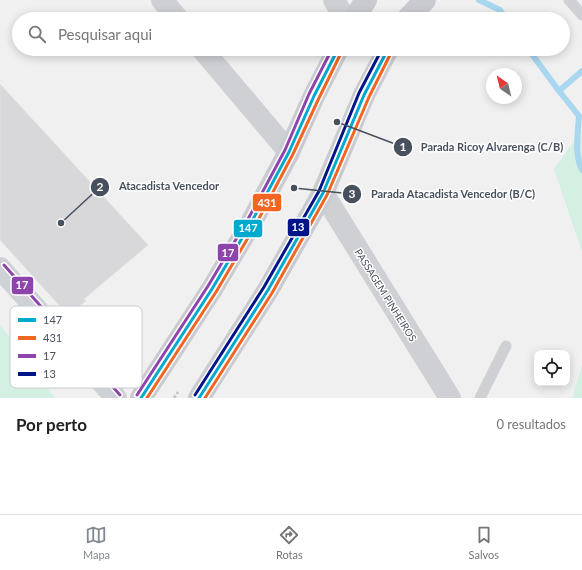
<!DOCTYPE html>
<html lang="pt">
<style>
:root{--surface:#fff;--page:#f2f2f2;--text:#222;--muted:#767676;--line:#e0e0e0;--accent:#828890}
body{margin:0;font-family:Lato,sans-serif;background:var(--page);color:var(--text)}
.controls{position:absolute;right:12px;bottom:12px;display:grid;overflow:hidden;border-radius:8px;box-shadow:0 2px 10px #0003}
.controls button{width:36px;height:36px;display:grid;place-items:center;padding:0;border:0;border-bottom:1px solid var(--line);background:var(--surface);color:var(--text);font:20px sans-serif}
.compass{position:absolute;left:486px;top:68px;width:36px;height:36px;border-radius:50%;background:var(--surface);box-shadow:0 2px 10px #0003;rotate:325deg}
.list{margin:0;padding:0;list-style:none}
h2{display:flex;justify-content:space-between;align-items:center;height:52px;margin:0;padding:0 16px;font-size:17px}
h2 small{font-size:13px;font-weight:400;color:var(--muted)}
.icon{flex:none;width:22px;height:22px;fill:none;stroke:currentColor;stroke-width:2;stroke-linecap:round;stroke-linejoin:round}
.map{position:relative;flex:none;width:582px;height:398px;overflow:hidden}
.search{position:absolute;background:var(--surface);box-shadow:0 2px 10px #0003;left:12px;right:12px;top:12px;height:44px;display:flex;align-items:center;gap:10px;box-sizing:border-box;padding:0 14px;border-radius:22px;color:var(--muted);font-size:15px}
.sheet{height:116px;background:var(--surface)}
nav{display:flex;justify-content:space-around;align-items:center;box-sizing:border-box;height:56px;border-top:1px solid var(--line);background:var(--surface);font-size:11px;color:var(--muted)}
nav a{display:grid;justify-items:center;gap:2px}
nav .on{color:var(--accent)}
.map>svg:first-child{display:block}
.green{fill:#d4f0e2}
.lines{fill:none;stroke-linecap:round;stroke-linejoin:round}
.stream{stroke:#a8d7ef;stroke-width:6}
.building{fill:#d8d8db;stroke:#e2e2e3}
.path{stroke:#bac6c4;stroke-width:2.5;stroke-dasharray:3 2;stroke-linecap:butt}
.lane{stroke:#ced0d3;stroke-width:11}
.street{stroke:#ced0d3;stroke-width:22}
.secondary{stroke:#ced1d5;stroke-width:22}
.primary{stroke:#c9cbd0;stroke-width:22}
.bus-1-casing{stroke:#fff;stroke-width:6}
.bus-2-casing{stroke:#fff;stroke-width:6}
.bus-3-casing{stroke:#fff;stroke-width:6}
.bus-4-casing{stroke:#fff;stroke-width:6}
.bus-1{stroke:#00a9ce;stroke-width:3}
.bus-2{stroke:#f26522;stroke-width:3}
.bus-3{stroke:#8e44ad;stroke-width:3}
.bus-4{stroke:#001489;stroke-width:3}
.labels{text-anchor:middle;stroke-width:3;stroke-linejoin:round;paint-order:stroke}
.street-label{font-size:10px;fill:#47505d;stroke:#fff}
.key{fill:#fff;stroke:#c8cace;stroke-width:1}
.key-label{font-size:11px;fill:#47505d}
.leader{fill:none;stroke:#47505d;stroke-width:1.5}
.callout-dot{fill:#47505d;stroke:#fff;stroke-width:1.5}
.mark-label{font-size:12px;text-anchor:middle;font-weight:bold;fill:#fff}
.callout-label{font-size:11px;text-anchor:middle;font-weight:bold;fill:#47505d;stroke:#fff;stroke-width:3;stroke-linejoin:round;paint-order:stroke}
.line-badge{stroke:#fff;stroke-width:1.5}
.badge-label{font-size:11px;text-anchor:middle;font-weight:bold;fill:#fff}
</style>
<div class="map">
<svg width="582" height="398" viewBox="0 0 582 398">
<rect width="100%" height="100%" fill="#f1f0f0"/>
<path class="green" d="M582 130V252L554 169Z
M0 325 5 331 55 398H0Z
M582 365V398H572Z"/>
<g class="lines">
<path class="stream" d="M479 0 500 10 506 19
M528 49 559 91 579 116C578 133 574 154 582 170
M559 91 582 71"/>
</g>
<path class="building" d="M0 84 148 245 84 299 86 301 68 315 0 240Z"/>
<g class="lines">
<path class="path" d="M381 19 386 13
M174 398 178 392"/>
<path class="lane" d="M569 0 582 15
M480 398 506 346"/>
<path class="street" d="M162 0 178 19
M334 0 345 19
M202 49 289 152
M323 193 450 398"/>
<path class="secondary" d="M0 268 116 398"/>
<path class="primary" d="M354 19 366 0
M407 19 425 0
M141 398 212 289 251 223 289 152 314 96 338 49
M199 398 268 290 323 193 364 95 388 49"/>
<g class="bus-1-casing">
<path id="bus-1" d="M141 398 212 289 251 223 289 152 314 96 338 49
M199 398 268 290 323 193 364 95 388 49"/>
</g>
<g class="bus-2-casing">
<path id="bus-2" d="M147 398 216 292 255 226 293 154 319 98 342 51
M205 398 272 293 327 195 369 97 392 51"/>
</g>
<g class="bus-3-casing">
<path id="bus-3" d="M4 265 120 395
M137 395 208 286 247 221 285 150 309 94 332 49"/>
</g>
<g class="bus-4-casing">
<path id="bus-4" d="M195 395 264 287 319 191 359 93 382 49"/>
</g>
<use href="#bus-1" class="bus-1"/>
<use href="#bus-2" class="bus-2"/>
<use href="#bus-3" class="bus-3"/>
<use href="#bus-4" class="bus-4"/>
</g>
<g class="labels">
<g class="street-label">
<text transform="translate(386 295) rotate(58)" y="4">PASSAGEM PINHEIROS</text>
</g>
</g>
<rect x="10" y="306" width="132" height="82" rx="6" class="key"/>
<rect x="18" y="318" width="18" height="4" fill="#00a9ce"/>
<rect x="18" y="336" width="18" height="4" fill="#f26522"/>
<rect x="18" y="354" width="18" height="4" fill="#8e44ad"/>
<rect x="18" y="372" width="18" height="4" fill="#001489"/>
<g class="key-label">
<text x="43" y="324">147</text>
<text x="43" y="342">431</text>
<text x="43" y="360">17</text>
<text x="43" y="378">13</text>
</g>
<path class="leader" d="M337 122L403 147M61 223L100 187M294 188L352 194"/>
<g class="callout-dot">
<circle cx="337" cy="122" r="4"/>
<circle cx="61" cy="223" r="4"/>
<circle cx="294" cy="188" r="4"/>
<circle cx="403" cy="147" r="10"/>
<circle cx="100" cy="187" r="10"/>
<circle cx="352" cy="194" r="10"/>
</g>
<g class="mark-label">
<text x="403" y="151">1</text>
<text x="100" y="191">2</text>
<text x="352" y="198">3</text>
</g>
<g class="callout-label">
<text x="492" y="151">Parada Ricoy Alvarenga (C/B)</text>
<text x="169" y="190">Atacadista Vencedor</text>
<text x="453" y="198">Parada Atacadista Vencedor (B/C)</text>
</g>
<g class="line-badge">
<rect x="252" y="193" width="30" height="19" rx="4" fill="#f26522"/>
<rect x="287" y="218" width="23" height="19" rx="4" fill="#001489"/>
<rect x="233" y="219" width="30" height="19" rx="4" fill="#00a9ce"/>
<rect x="217" y="243" width="22" height="19" rx="4" fill="#8e44ad"/>
<rect x="11" y="276" width="23" height="19" rx="4" fill="#8e44ad"/>
</g>
<g class="badge-label">
<text x="267" y="207">431</text>
<text x="298" y="231">13</text>
<text x="248" y="232">147</text>
<text x="228" y="257">17</text>
<text x="22" y="289">17</text>
</g>
</svg>
<div class="controls">
<button><svg class="icon" aria-label="locate" viewBox="0 0 24 24"><circle cx="12" cy="12" r="6"/><path d="M12 2v4M12 18v4M2 12h4M18 12h4"/></svg></button>
</div>
<svg class="compass" viewBox="-18 -18 36 36"><path d="M0-13l5 13h-10z" fill="#e53935"/><path d="M0 13l5-13h-10z" fill="#767676"/></svg>
<div class="search"><svg class="icon" aria-label="search" viewBox="0 0 24 24"><circle cx="10" cy="10" r="6"/><path d="M15 15l6 6"/></svg>Pesquisar aqui</div>
</div>
<section class="sheet">
<h2>Por perto<small>0 resultados</small></h2>
<ul class="list">
</ul>
</section>
<nav>
<a class="on"><svg class="icon" aria-label="map" viewBox="0 0 24 24"><path d="M3 6l6-2 6 2 6-2v14l-6 2-6-2-6 2zM9 4v14M15 6v14"/></svg>Mapa</a>
<a><svg class="icon" aria-label="directions" viewBox="0 0 24 24"><path d="M12 3l9 9-9 9-9-9zM9 14v-3h6M13 9l2 2-2 2"/></svg>Rotas</a>
<a><svg class="icon" aria-label="saved" viewBox="0 0 24 24"><path d="M7 4h10v16l-5-4-5 4z"/></svg>Salvos</a>
</nav>
